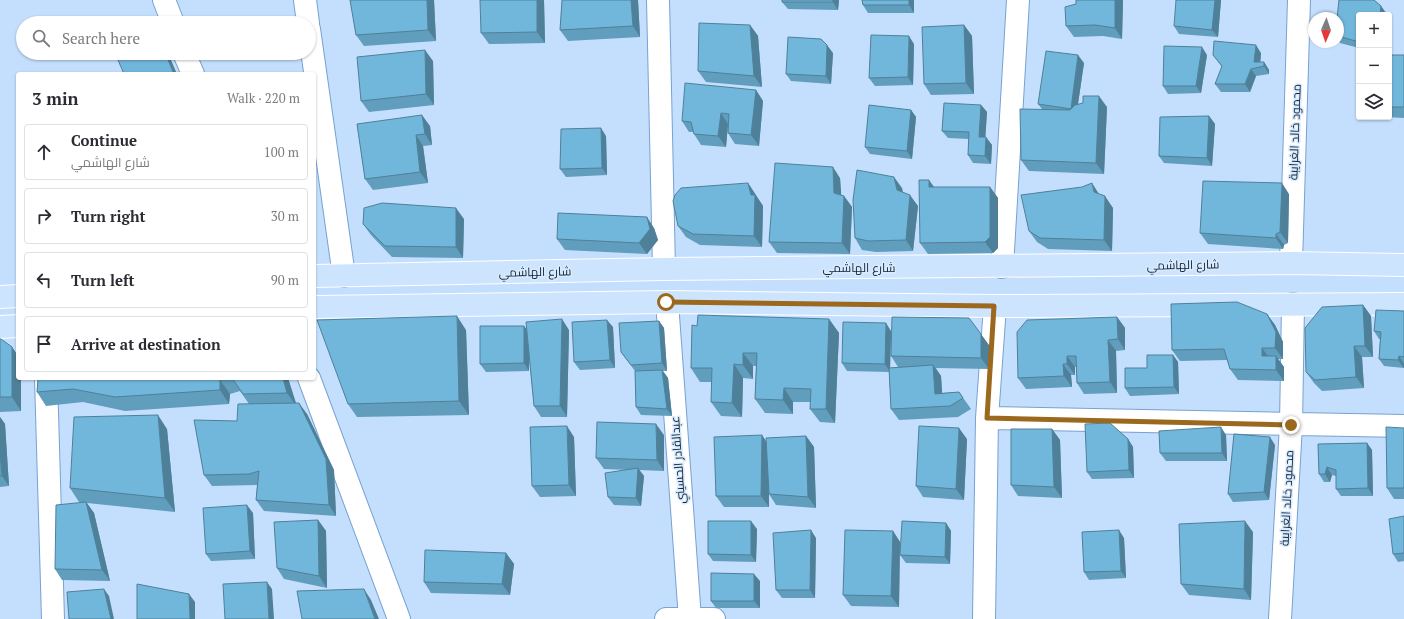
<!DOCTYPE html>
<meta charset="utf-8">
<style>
:root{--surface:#fff;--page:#f7f7f7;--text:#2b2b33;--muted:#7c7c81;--line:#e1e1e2}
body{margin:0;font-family:"PT Serif",Cairo,serif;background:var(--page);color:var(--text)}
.controls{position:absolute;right:12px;top:12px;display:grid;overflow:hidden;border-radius:4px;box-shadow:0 1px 3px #0004}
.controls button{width:36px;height:36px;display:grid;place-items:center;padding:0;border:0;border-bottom:1px solid var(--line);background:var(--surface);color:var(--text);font:20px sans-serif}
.compass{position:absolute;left:1308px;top:12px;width:36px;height:36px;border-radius:50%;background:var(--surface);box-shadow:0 1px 3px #0004;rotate:182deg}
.stop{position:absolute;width:12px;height:12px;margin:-9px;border:3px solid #9b681d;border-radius:50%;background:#fff}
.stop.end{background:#9b681d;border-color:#fff;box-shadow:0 1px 4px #0008}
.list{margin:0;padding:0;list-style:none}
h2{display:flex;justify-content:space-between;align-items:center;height:52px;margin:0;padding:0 16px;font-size:17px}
h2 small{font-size:13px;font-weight:400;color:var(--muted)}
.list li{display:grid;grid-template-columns:26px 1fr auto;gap:12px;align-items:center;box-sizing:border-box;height:56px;margin:0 8px 8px;padding:0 8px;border:1px solid var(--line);border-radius:4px}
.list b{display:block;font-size:15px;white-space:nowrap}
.list p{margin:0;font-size:13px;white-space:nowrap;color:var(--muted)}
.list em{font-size:13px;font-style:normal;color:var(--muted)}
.icon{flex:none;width:22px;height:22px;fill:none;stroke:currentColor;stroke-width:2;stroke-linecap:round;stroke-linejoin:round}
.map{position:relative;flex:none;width:1404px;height:619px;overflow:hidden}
.search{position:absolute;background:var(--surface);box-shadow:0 1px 3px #0004;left:16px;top:16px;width:300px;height:44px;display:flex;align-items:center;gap:10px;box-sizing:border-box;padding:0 14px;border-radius:22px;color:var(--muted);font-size:15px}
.panel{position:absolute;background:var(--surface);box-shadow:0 1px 3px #0004;left:16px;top:72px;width:300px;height:308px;border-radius:4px}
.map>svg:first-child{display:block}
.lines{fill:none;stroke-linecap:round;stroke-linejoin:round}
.minor-casing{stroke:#77a2d1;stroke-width:24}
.major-casing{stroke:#fff;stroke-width:24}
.minor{stroke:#fff;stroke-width:22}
.major{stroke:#cde4fe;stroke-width:22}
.wall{fill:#619dbc}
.shaded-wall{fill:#4f8099}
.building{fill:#71b7db;stroke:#4f8099}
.route{stroke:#9b681d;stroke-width:5}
.labels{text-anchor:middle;stroke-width:3;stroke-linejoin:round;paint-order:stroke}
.street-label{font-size:12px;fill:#132436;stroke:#d9ebff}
</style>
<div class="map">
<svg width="1404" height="619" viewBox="0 0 1404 619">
<rect width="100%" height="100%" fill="#c4defd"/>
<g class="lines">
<g class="minor-casing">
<path id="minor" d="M164 0 173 23
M305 0 308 23
M658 0 664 269
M309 29 344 276
M184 53 193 74
M1291 263 1299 0
M1002 267 1018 0
M667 302 690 619
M46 378 53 619
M309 378 399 619
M987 418 1404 426
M666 619H714
M984 619 987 418 995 306
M1280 619 1291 425 1293 304"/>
</g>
<g class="major-casing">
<path id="major" d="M314 276 664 269 1291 263 1404 265
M0 297 18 296
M314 307 667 302 995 306 1404 304
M0 327 18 326"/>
</g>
<use href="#minor" class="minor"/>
<use href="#major" class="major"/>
</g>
<path class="wall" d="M350 0H434L436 41 364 46 356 35Z
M544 0 545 43 489 44 481 33Z
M562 0H638L640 37 568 41 560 30Z
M839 0 838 10 788 9 782 2Z
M862 0H914V13H868L863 5Z
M1076 0H1123L1122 39 1103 36 1074 37 1066 26 1076 4Z
M1221 0 1218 37 1179 34 1174 26Z
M1339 0H1374L1381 6 1386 13V15H1359V48L1340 43 1338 40V18H1337Z
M750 25 758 36 762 87 706 82 698 71Z
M964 25 972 36 974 94 931 95 924 84Z
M914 44 913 85 875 86 869 78Z
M833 53 831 84 791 81 786 74Z
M1261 53 1260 62H1264L1269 70V74L1256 76 1250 92H1221L1215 84 1222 67 1213 55Z
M1207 55 1201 93 1168 94 1163 86Z
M1404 55V118L1387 117H1389V58Z
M433 61 434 105 369 112 361 101Z
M1084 63 1078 104 1107 107 1104 174 1029 171 1021 160 1042 109 1038 104Z
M756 90 763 101 759 146 735 144 728 133V124L726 147 701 145 694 134 693 132H689L682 121Z
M981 105 987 112 985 137 992 145 991 164 973 163 968 155 969 139 948 138 942 131Z
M911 110 916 117 912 159 870 154 865 147Z
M1209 116 1215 124 1212 166 1164 163 1159 156Z
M357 124 430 126 432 145 423 146 428 183 373 190 365 179Z
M606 136 607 175 566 177 560 169Z
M840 178 841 195 844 196 852 207 850 254 777 253 769 242Z
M748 183 763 206 762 247 700 245 686 237 678 226Z
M934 187H990L998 198V248L993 253 928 254 920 243Z
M902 188 903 193 918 206 913 251 876 252 862 250 855 238Z
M1099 194 1113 208 1112 251 1048 249 1037 242 1029 231Z
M1289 194 1288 243 1284 245 1283 249 1208 244 1200 233Z
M464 219 463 258 392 257 371 235 363 224Z
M654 228 658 240 647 254 565 250 557 239Z
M1363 305 1371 316 1373 357H1362L1364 388 1322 391 1314 383 1306 372Z
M1404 311V368L1384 366 1379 359 1380 339H1379L1374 331Z
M1267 314 1275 325 1283 342V359H1278L1284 367V381L1238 380 1230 369 1227 360 1180 361 1172 350Z
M1117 317 1125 328V350L1116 351 1117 393 1084 394 1077 383 1076 367H1075V375H1071L1072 387 1026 389 1018 378Z
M829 319 839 333 835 423 820 422 810 409 811 402H793V414L765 413 755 399 756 366H753V379L743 378 742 417 721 416 711 402 712 382H700L691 368 697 326Z
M659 321 664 328 667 371H663L668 378 672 416 641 415 636 407 635 371 621 352Z
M524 326 527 330H569L567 417H541L534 406 529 358V371L486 372 480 364Z
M613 327 615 368 580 370 574 362Z
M466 330 469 415 357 417 348 404Z
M891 331 890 368 898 367 891 356 989 345V369L936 368 941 376 942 393 959 392 971 409 958 417 899 420 891 409 889 372 847 371 842 363Z
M0 339 12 347 18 356V378H21V411L0 412Z
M1173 355 1178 362 1179 394 1130 396 1125 388 1147 368Z
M38 378H288L296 403 307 414 334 470 336 516 264 511 256 500 257 485 212 486 204 475 237 421 249 404 240 391 230 394 229 404 125 411 83 402 46 406 37 392Z
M0 417 5 424 9 486 0 487Z
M1404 428V499H1394L1387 488Z
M167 429 175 512 87 503 94 513 110 581 62 580 55 569 83 502H79L70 488Z
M1052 429 1060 440 1062 498 1018 496 1011 485Z
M664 435V471L639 470 644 476 641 506 614 505 608 497 629 470 604 469 596 458Z
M762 435 767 443 806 436 814 447 816 508 776 505 769 494V507H724L716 496Z
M1226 435 1227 461H1166L1160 453Z
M574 437 576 496 540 497 532 486Z
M967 439 964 500 923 497 916 486Z
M1128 439 1133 447 1134 478 1092 479 1087 472Z
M1367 443 1372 450 1373 496H1341L1336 489V476L1332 475 1330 482H1324L1319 474 1318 444Z
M1275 445 1269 500 1233 502 1228 494Z
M253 513 255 559 211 561 206 554Z
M1404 516V561L1398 562 1393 554Z
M318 520 326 531 327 588 284 579 277 568Z
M946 523 951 531 950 564 906 563 900 555Z
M757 529 756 562 713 561 708 554Z
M893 531 900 542 899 607 851 606 843 595Z
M1253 532 1251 600 1189 595 1181 584Z
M816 538 815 598H782L776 590Z
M1124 538 1126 578 1089 580 1084 572Z
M506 553 514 564 510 595 431 593 424 582Z
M760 581V608H716L711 601Z"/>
<path class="shaded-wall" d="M427 0H434L436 41 428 30Z
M537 0H544L545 43 537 32Z
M631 0H638L640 37 633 26Z
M833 0H839L838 10 833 2Z
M909 0H914V13L909 5Z
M1115 0H1123L1122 39 1115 28Z
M1215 0H1221L1218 37 1212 30Z
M1381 6 1386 13V15H1380Z
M750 25 758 36 762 87 754 76Z
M964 25 972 36 974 94 966 83Z
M909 36 914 44 913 85 908 77Z
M827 45 833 53 831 84 826 76Z
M1256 45 1261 53 1260 67 1254 62Z
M1202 47 1207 55 1201 93 1196 86Z
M425 50 433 61 434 105 426 94Z
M165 53H168L177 74H174Z
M1078 55 1084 63 1076 117 1071 109Z
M1264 62 1269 70V74L1264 66Z
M1251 69 1256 76 1250 92 1245 84Z
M756 90 763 101 759 146 751 135Z
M1099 96 1107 107 1104 174 1096 163Z
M981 105 987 112 985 144 979 137Z
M911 110 916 117 912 159 907 151Z
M721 113 728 124 726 147 718 136Z
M422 115 430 126 432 145 425 134Z
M1209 116 1215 124 1212 166 1207 158Z
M601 128 606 136 607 175 602 168Z
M416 135 423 146 428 183 420 172Z
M986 137 992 145 991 164 985 156Z
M833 167 840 178 842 204 834 193Z
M894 177 902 188 904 201 897 190Z
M929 180 937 191 929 187Z
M748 183 763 206 762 247 754 236 751 195Z
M1092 183 1099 194 1094 192Z
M1282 183 1289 194 1288 243 1280 232Z
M990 187 998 198V248L993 253 985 242Z
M910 195 918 206 913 251 906 240Z
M844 196 852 207 850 254 842 243Z
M1105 196 1113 208 1112 251 1104 240Z
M456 208 464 219 463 258 456 247Z
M647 217 654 228 658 240 647 254 639 243Z
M1276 234 1284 245 1283 249 1276 238Z
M1363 305 1371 316 1373 357 1365 346Z
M1267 314 1275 325 1283 342V359L1275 348Z
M457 316 466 330 469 415 459 401Z
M1117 317 1125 328V350L1118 339Z
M562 319 569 330 567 417 560 406Z
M829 319 839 333 835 423 826 409Z
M607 320 613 327 615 368 610 360Z
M659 321 664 328 667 371 662 363Z
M886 323 891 331 890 372 885 364Z
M524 326 529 333V371L524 363Z
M981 334 989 345V369L981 358Z
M1108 340 1116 351 1117 393 1110 382Z
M1354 346 1362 357 1364 388 1356 377Z
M12 347 18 356V378H21V411L12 397Z
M1262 348 1270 359 1262 356Z
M743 353 753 366V379L743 365Z
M1173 355 1178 362 1179 394 1174 387Z
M1067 356 1075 367V375L1067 364Z
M1276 356 1284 367V381L1276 370Z
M1399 356 1404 364V368L1398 360Z
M734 364 743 378 742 417 732 403Z
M1063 364 1071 375 1072 387 1064 376Z
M933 365 941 376 943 405 935 394Z
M662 370 668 378 672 416 667 409Z
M283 378H288L297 407 287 393Z
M220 380 230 394 229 404 220 390Z
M784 388 793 402V414L783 400Z
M299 403 307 414 334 470 336 516 329 505Z
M158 415 167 429 175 512 165 498Z
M0 417 5 424 9 486 2 476 0 451Z
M656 424 664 435V471L657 460Z
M567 426 574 437 576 496 569 485Z
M1221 427 1226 435 1227 461 1222 453Z
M959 428 967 439 964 500 956 489Z
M1052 429 1060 440 1062 498 1054 487Z
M762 435 769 446V507L761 496Z
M806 436 814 447 816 508 808 497Z
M1270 437 1275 445 1269 500 1264 492Z
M1128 439 1133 447 1134 478 1129 470Z
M1367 443 1372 450 1373 496 1368 488Z
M1327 467 1332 475 1330 482 1325 474Z
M638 468 644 476 641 506 636 498Z
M86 502 94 513 110 581 102 570Z
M247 505 253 513 255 559 250 551Z
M318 520 326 531 327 588 319 576Z
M751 521 757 529 756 562 751 555Z
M1245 521 1253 532 1251 600 1244 589Z
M946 523 951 531 950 564 945 557Z
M811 530 816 538 815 598 810 590Z
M1119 530 1124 538 1126 578 1121 571Z
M893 531 900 542 899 607 891 596Z
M506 553 514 564 510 595 502 584Z
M754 574 760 581V608L754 601Z
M267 582 272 589 274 619H269Z
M104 589 109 596 114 619H111Z
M364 589 371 600 379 619H375Z
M189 594 195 602V619H190Z"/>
<path class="building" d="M350 0H427L428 30 356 35Z
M480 0H537V32L481 33Z
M562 0H631L633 26 560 30Z
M782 0H833V2H782Z
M862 0H909V5H863Z
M1076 0H1115V28L1095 25 1066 26 1065 7 1076 4Z
M1176 0H1215L1212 30 1174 26Z
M1339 0H1374L1381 6 1380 15H1359V42L1338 36V18H1337Z
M699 23 750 25 754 76 698 71Z
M964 25 966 83 924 84 922 27Z
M871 35 909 36 908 77 869 78Z
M788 37 821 39 827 45 826 76 786 74Z
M1214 41 1256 45 1254 62H1264V66L1251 69 1245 84H1215L1222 66 1213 55Z
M1164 46 1202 47 1196 86H1163Z
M425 50 426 94 361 101 357 57Z
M1046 51 1078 55 1071 109 1038 104Z
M115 53H165L174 74H124Z
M1392 55H1404V107H1389V58Z
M685 83 756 90 751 135 728 133 729 114 721 113 718 136 694 134 691 122 682 121Z
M1083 96H1099L1096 163 1021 160 1020 109 1070 110 1075 105 1083 103Z
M944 103 981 105 979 137H986L985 156 968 155 969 132 942 131Z
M869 105 911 110 907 151 865 147Z
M422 115 425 134 416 135 420 172 365 179 357 124Z
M1209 116 1207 158 1159 156 1160 117Z
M601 128 602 168 560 169 561 129Z
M775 163 833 167 834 193 844 196 842 243 769 242Z
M857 170 894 177 897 190 910 195 906 240 868 241 855 238 853 200Z
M919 180H929V187H990V237L985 242 920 243Z
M1203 181 1282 183 1280 232 1276 234V238L1200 233Z
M748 183 751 195H755L754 236 693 234 678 226 673 201 675 195 681 188Z
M1092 183 1094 192 1105 196 1104 240 1040 238 1029 231 1021 195 1082 187Z
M382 203 456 208V247L385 246 363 224 364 208Z
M558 213 647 217 650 229 639 243 557 239Z
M1237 302 1267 314 1276 332 1275 348H1262V356H1276V370L1230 369 1224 349 1172 350 1171 304Z
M1363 305 1365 346H1354L1356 377 1315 380 1306 372 1305 328 1322 307Z
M1376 310 1404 311V357L1399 356 1398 360 1379 359 1381 332 1374 331Z
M698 315 829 319 826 409H810L811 389 784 388 783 400 755 399 757 353H743V365L734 364 732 403 711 402 712 368H691L692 325 697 326Z
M457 316 459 401 348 404 317 320Z
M892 317 969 318 981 334V358L891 356Z
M1117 317 1118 339 1108 340 1110 382 1077 383 1076 356H1067V364H1063L1064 376 1018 378 1017 332 1027 320Z
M562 319 560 406H534L526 322Z
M607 320 610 360 574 362 572 322Z
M659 321 662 363 631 365 621 352 619 323Z
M843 322 886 323 885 364 842 363Z
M480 326H524V363L480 364Z
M0 339H1L12 347V397H0Z
M1147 355H1173L1174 387 1125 388V368H1147Z
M933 365 935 394 959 392 963 398 950 406 891 409 889 368Z
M662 370 667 409 636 407 635 371Z
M38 378H228L220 380V390L115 397 73 389 37 392Z
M232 378H283L287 393 243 394Z
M299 403 326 459 329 505 256 500 259 471 249 474 204 475 194 420 237 421 238 404Z
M158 415 165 498 70 488 74 417Z
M597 422 656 424 657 460 596 458Z
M1110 423 1128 439 1129 470 1087 472 1085 424Z
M567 426 569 485 532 486 530 427Z
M919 426 959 428 956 489 916 486Z
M1221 427 1222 453H1160L1159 431Z
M1386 427 1404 428V488H1387Z
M1011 429H1052L1054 487 1011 485Z
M1234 434 1270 437 1264 492 1228 494Z
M762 435 761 496H716L714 437Z
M806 436 808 497 769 494 766 438Z
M1367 443 1368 488 1336 489V470L1327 467 1325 474H1319L1318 444Z
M0 451 2 476H0Z
M638 468 636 498 608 497 605 473Z
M86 502 102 570 55 569 56 505Z
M247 505 250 551 206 554 203 508Z
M1404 516V553L1393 554 1389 519Z
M318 520 319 576 277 568 274 522Z
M708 521H751V555L708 554Z
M902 521 946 523 945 557 900 555Z
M1245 521 1244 589 1181 584 1179 524Z
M811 530 810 590H776L773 533Z
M845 530 893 531 891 596 843 595Z
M1119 530 1121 571 1084 572 1082 532Z
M425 550 506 553 502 584 424 582Z
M711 573 754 574V601H711Z
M267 582 269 619H225L223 584Z
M137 584 189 594 190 619H137Z
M104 589 111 619H69L67 592Z
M364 589 375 619H302L297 591Z"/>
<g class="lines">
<path class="route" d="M666 302 994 306 987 418 1291 425"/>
</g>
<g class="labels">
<g class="street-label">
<text transform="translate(1295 132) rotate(-88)" y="4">محمود خالد الغرايبة</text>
<text transform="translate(1183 265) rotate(-1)" y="4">شارع الهاشمي</text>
<text x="859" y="272">شارع الهاشمي</text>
<text transform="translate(535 272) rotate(-1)" y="4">شارع الهاشمي</text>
<text transform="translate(678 460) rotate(-94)" y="4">عبدالقادر الحسيني</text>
<text transform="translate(1287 498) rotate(-87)" y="4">محمود خالد الغرايبة</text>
</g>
</g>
</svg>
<div class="controls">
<button>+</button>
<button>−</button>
<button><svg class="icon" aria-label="layers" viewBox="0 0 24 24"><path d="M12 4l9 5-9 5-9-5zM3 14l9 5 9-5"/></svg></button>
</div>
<svg class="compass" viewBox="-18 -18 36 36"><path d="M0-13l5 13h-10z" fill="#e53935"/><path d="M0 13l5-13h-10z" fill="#7c7c81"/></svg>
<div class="stop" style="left:666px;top:302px"></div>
<div class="stop end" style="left:1291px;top:425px"></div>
<div class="search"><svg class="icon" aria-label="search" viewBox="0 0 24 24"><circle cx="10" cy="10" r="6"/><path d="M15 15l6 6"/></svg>Search here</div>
<section class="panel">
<h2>3 min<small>Walk · 220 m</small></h2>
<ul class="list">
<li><svg class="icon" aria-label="ahead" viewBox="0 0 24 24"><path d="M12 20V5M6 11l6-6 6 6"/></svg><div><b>Continue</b><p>شارع الهاشمي</p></div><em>100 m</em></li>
<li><svg class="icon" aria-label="right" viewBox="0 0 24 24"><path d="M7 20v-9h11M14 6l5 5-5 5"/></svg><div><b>Turn right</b></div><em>30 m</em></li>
<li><svg class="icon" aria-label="left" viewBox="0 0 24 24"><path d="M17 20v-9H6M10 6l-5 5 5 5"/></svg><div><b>Turn left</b></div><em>90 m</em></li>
<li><svg class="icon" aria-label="arrive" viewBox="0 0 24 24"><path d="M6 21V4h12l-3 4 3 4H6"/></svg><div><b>Arrive at destination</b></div></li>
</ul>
</section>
</div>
